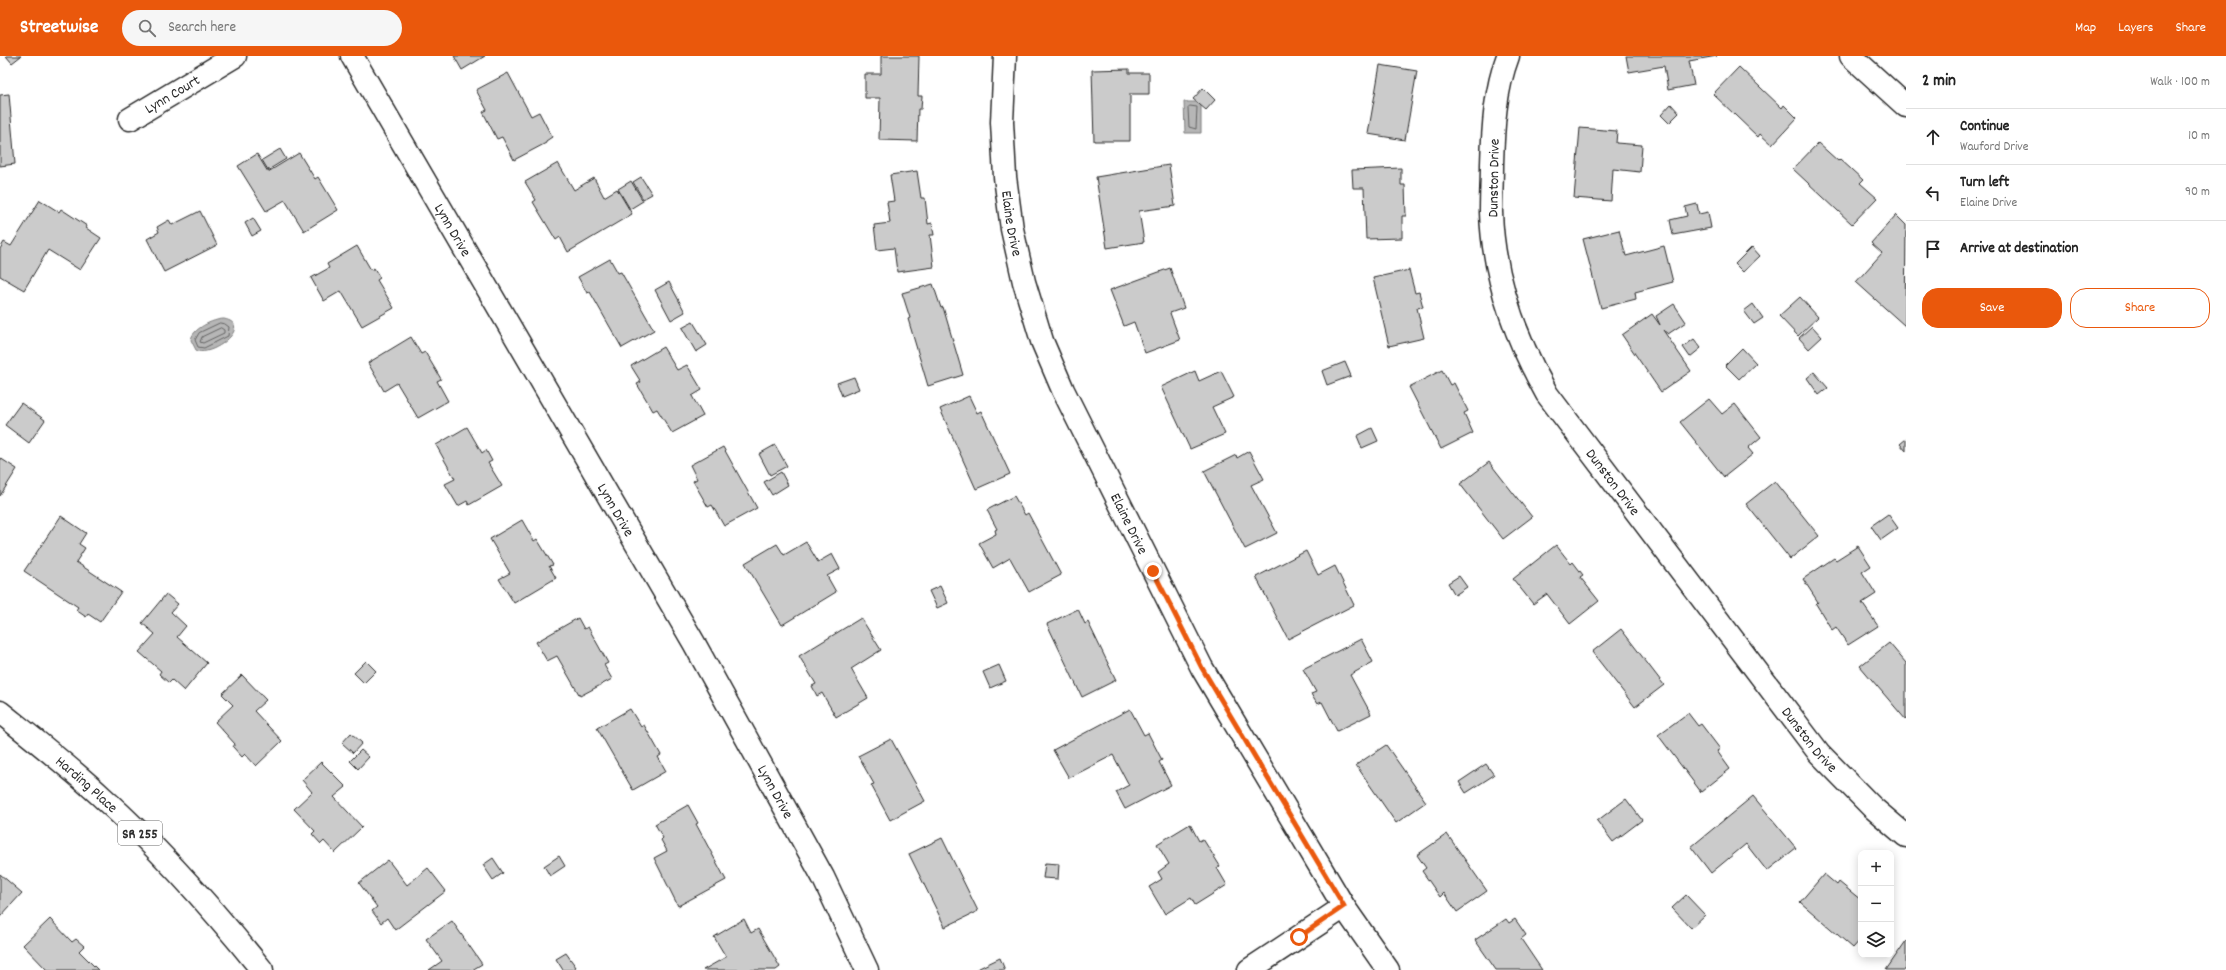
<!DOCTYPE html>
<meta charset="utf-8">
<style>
:root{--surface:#fff;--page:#f6f6f6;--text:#222;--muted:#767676;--line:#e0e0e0;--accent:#ea580c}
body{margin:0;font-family:Dekko,sans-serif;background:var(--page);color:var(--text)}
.controls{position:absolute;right:12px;bottom:12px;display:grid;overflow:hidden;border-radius:8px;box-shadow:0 2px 10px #0003}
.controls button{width:36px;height:36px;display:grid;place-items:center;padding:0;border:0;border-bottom:1px solid var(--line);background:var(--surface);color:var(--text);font:20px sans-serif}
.stop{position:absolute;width:12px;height:12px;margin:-9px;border:3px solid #ea580c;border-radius:50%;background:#fff}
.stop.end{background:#ea580c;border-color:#fff;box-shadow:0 1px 4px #0008}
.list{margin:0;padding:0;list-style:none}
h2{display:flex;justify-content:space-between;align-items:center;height:52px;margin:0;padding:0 16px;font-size:17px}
h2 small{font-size:13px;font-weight:400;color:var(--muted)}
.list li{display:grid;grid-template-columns:26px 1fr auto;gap:12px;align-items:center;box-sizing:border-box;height:56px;padding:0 16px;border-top:1px solid var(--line)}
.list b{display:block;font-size:15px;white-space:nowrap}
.list p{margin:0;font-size:13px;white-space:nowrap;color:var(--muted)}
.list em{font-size:13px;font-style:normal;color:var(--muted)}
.actions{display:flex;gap:8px;padding:12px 16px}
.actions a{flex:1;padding:9px 0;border:1px solid var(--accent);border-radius:16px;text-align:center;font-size:14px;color:var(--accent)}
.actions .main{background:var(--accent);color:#fff}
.icon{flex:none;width:22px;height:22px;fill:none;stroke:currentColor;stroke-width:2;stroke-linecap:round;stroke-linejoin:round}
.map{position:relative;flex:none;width:1906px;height:914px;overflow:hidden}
header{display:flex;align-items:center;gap:24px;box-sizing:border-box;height:56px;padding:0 20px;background:var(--accent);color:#fff}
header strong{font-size:19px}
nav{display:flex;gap:22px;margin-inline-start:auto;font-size:14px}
.search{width:280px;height:36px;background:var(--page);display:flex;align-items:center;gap:10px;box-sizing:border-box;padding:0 14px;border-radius:22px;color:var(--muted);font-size:15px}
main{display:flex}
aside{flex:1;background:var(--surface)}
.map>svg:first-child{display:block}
.water{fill:#b6b6b6;stroke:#7e7e7e}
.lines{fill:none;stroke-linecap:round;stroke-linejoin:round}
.shore{stroke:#636363;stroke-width:1}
.building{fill:#cbcbcb;stroke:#2b2b2b}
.minor-casing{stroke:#2b2b2b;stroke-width:25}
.primary-casing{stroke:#2b2b2b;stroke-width:25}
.minor{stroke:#fff;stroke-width:22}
.primary{stroke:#fff;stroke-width:22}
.route{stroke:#ea580c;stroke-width:5}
.labels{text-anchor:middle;stroke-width:3;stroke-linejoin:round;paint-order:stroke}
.shield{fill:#fff;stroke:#6b6b6b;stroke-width:1}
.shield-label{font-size:14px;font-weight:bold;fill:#2b2b2b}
.street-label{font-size:15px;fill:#2b2b2b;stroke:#fff}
</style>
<header>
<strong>Streetwise</strong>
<div class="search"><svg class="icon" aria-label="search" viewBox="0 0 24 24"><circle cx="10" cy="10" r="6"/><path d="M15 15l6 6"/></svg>Search here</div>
<nav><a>Map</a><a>Layers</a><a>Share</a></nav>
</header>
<main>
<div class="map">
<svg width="1906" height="914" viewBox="0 0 1906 914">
<rect width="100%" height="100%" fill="#fff"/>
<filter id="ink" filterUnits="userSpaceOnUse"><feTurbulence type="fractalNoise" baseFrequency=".025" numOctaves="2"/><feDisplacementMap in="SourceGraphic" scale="8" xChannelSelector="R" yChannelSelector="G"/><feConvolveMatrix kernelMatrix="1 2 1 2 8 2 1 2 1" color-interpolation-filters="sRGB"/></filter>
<g filter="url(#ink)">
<path class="water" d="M1184 46H1201V77H1185Z
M224 263C255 269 210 303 196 294L191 284C192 273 213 263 224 263Z"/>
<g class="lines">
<path class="shore" d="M1190 50 1197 51 1196 73 1189 71 1188 52Z
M220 267 225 268 229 271 228 280 204 292 198 291 195 284 199 277Z
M221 272 224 274V277L203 287 200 286 202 281Z"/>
</g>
<path class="building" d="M6 0H21L12 7Z
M454 0H485L462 14Z
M881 0H919L918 40H922L921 53H918L917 85 879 84 880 42H865V18H881Z
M1626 0H1717L1689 5 1694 29 1668 34 1664 10 1629 16Z
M1380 9 1417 15 1405 84 1368 78Z
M1739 11 1782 52 1784 49 1797 62 1772 89 1760 78 1758 81 1713 38Z
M1129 13V17H1149V38H1130V85H1094L1092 14Z
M508 17 531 60 539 56 552 81 546 85V87L514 104 502 81 497 83 483 56 487 54 476 34Z
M1203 32 1215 44 1206 54 1193 43Z
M9 38 15 108 0 110V39Z
M1671 48 1679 57 1669 67 1661 59Z
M1580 72 1617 75 1616 87 1642 89 1640 116 1613 113 1611 145 1574 142Z
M1818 87 1838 105 1840 103 1863 124 1860 127 1877 142 1852 168 1793 113Z
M280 93 286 103 268 114 262 104Z
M299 97 315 123 318 121 338 154 304 175 285 144 266 155 238 110 257 98 268 116Z
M558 107 574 134 594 122 604 141 617 133 632 158 568 196 560 181 556 184 533 146 536 144 525 126Z
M1169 109 1175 150 1139 155 1144 186 1107 192 1096 121Z
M1401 112V129H1405L1406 160H1402V182L1366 183 1364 132H1353L1352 114Z
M917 115 921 142H925L928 168 932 167 934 179H930L934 211 897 216 894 192 877 194 874 169 890 167 887 146 894 145 890 119Z
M641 121 652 138 643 143 633 126Z
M631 125 643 145 630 153 618 133Z
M40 144 59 156 61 153 87 170 86 172 101 182 80 214 48 194 24 234 0 220V193L4 186 11 190Z
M1697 148 1699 158 1708 156 1711 172 1673 179 1670 164 1687 160 1685 151Z
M200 155 217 189 164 216 147 183 159 176 157 171 169 164 172 169Z
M1896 159 1906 169 1905 270 1856 226 1882 197 1871 187Z
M253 162 261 175 252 180 245 167Z
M1619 174 1626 200 1664 190 1673 226 1635 236 1636 243 1601 252 1583 183Z
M357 190 371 214 374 212 380 222 377 224 394 252 362 270 341 235 324 245 311 222 329 212 327 208Z
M1752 191 1760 200 1743 216 1735 208Z
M610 203 618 217 621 216 654 274 622 292 590 236 587 237 578 221Z
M1170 212 1184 252 1170 257 1180 284 1145 297 1134 266 1124 270 1110 234Z
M1409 214 1415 237 1419 236 1423 251 1417 252 1424 282 1389 290 1373 222Z
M669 226 685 256 671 264 655 234Z
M933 228 941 252 943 251 963 319 928 330 908 263 910 262 902 237Z
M1800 241 1818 261 1798 280 1779 260Z
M1674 248 1686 266 1668 278 1663 274 1691 315 1661 336 1622 279 1652 258 1660 269 1656 260Z
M1753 248 1763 262 1754 268 1744 255Z
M693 266 707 289 696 296 682 272Z
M1812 270 1822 281 1809 293 1799 282Z
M411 281 421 298 425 296 441 323 437 325 448 345 418 362 397 327 384 335 368 307Z
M1694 283 1701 292 1690 301 1683 291Z
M663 291 677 314 687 309 702 334 692 340 703 360 672 377 657 353 653 355 637 328 641 326 631 310Z
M1742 292 1756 307 1739 323 1725 309Z
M1345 306 1351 320 1327 329 1322 315Z
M1442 314 1450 329 1454 327 1468 355 1464 357 1473 377 1441 393 1409 331Z
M1195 315 1199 325 1221 315 1234 341 1212 351 1225 378 1190 393 1161 331Z
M1814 316 1828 332 1819 339 1807 322Z
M854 321 859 333 842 340 837 327Z
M969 340 977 357 981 355 1010 418 976 433 940 353Z
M1709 343 1722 358 1735 348 1761 381 1748 392 1753 398 1724 421 1680 366Z
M21 347 45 364 29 387 5 369Z
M467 371 482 397 486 394 492 405 488 407 502 430 469 449 467 445 458 450 445 428 455 423 436 389Z
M1372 372 1378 385 1362 392 1357 380Z
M1906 383V395L1900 388Z
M775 389 787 410 770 419 759 398Z
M723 391 757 452 724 470 712 449 708 451 693 425 697 423 690 409Z
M1249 395 1264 423 1251 429 1277 477 1245 493 1204 415 1236 399 1237 402Z
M0 402 17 413 0 440Z
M1489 406 1532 461 1503 483 1460 428Z
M781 416 788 429 772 439 764 426Z
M1775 425 1819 480 1790 503 1746 448Z
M1014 440 1025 459 1028 457 1061 519 1029 536 1010 502 993 512 979 487 996 478 995 474 997 473 987 454Z
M1888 458 1898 472 1881 484 1871 470Z
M61 460 86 477 79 488 85 492 76 506 121 536 100 566 88 558 86 561 76 554 78 551 24 515Z
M522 464 534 485 537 483 553 509 549 510 556 522 514 547 499 523 510 517 490 483Z
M806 486 818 506 832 498 840 513 827 520 836 536 782 569 745 507 777 488 784 499Z
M1556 489 1571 508 1573 506 1583 519 1580 521 1599 545 1570 568 1547 538 1533 548 1513 523Z
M1858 490 1871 510 1862 516 1876 538 1862 547 1878 570 1848 589 1836 571 1832 574 1816 548 1818 546 1803 523 1834 502 1836 504Z
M1306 495 1318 519 1335 510 1354 549 1288 583 1256 521Z
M1459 520 1467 531 1455 539 1448 527Z
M940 530 948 547 937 552 929 535Z
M166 538 178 548 171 556 186 570 177 581 207 607 184 635 172 624 169 627 159 618 161 615 139 596 155 578 142 567Z
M1078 553 1085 568 1088 566 1116 624 1082 641 1047 568Z
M578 562 584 573 588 571 608 607 604 609 612 623 580 640 557 600 547 605 536 586Z
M861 562 881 594 851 613 868 642 836 661 822 637 817 640 812 630 816 628 799 600Z
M1621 573 1664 629 1635 651 1592 596Z
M1361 583 1373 606 1350 619 1371 658 1337 675 1322 646 1317 648 1311 638 1316 636 1303 613Z
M1889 587 1906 607V664L1860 610Z
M366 605 376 615 364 627 354 617Z
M999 609 1006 625 990 632 983 616Z
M242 619 266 644 254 655 282 685 256 710 245 698 242 701 233 691 235 688 215 666 233 649 222 638Z
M630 653 641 671 644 669 661 699 658 701 666 715 633 734 597 672Z
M1130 653 1144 679 1148 677 1162 704 1159 706 1171 729 1125 753 1116 736 1129 729 1113 699 1069 722 1053 694Z
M1688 657 1698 670 1701 668 1720 693 1717 695 1730 713 1701 736 1658 679Z
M351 677 362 687 353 697 342 687Z
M891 683 925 745 890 764 871 729 874 728 858 700Z
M1386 689 1426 746 1396 767 1356 709Z
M361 694 369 701 358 713 350 705Z
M321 706 346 731 334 741 362 771 335 797 324 785 321 788 312 778 315 775 294 753 312 736 302 724Z
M1486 708 1494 719 1466 737 1459 726Z
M1753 740 1796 792 1767 815 1746 788 1711 817 1691 791Z
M1626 743 1642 764 1613 786 1597 765Z
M688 749 698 767 696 768 726 824 678 850 654 802 667 795 661 784 663 782 655 768Z
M1190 768 1199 785 1203 783 1220 810 1217 812 1227 829 1195 849 1191 842 1165 858 1149 831 1162 823 1158 816 1169 808 1157 788Z
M1447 778 1487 835 1457 856 1444 837 1440 841 1422 815 1426 812 1417 799Z
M942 782 978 855 945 871 909 798Z
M559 800 565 810 550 820 544 810Z
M493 802 503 817 493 824 483 809Z
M388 804 407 829 428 812 446 835 395 874 387 862 381 867 372 855 377 851 359 827Z
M1045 807 1059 808 1058 823 1043 822Z
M0 818 22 837 0 861Z
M1824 818 1837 829 1839 826 1861 844V883L1853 892 1800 846Z
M1686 839 1705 859 1691 872 1672 852Z
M50 863 72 886 76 883 84 890 79 895 98 914H47L23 889Z
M744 863 751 877 758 873 780 911 776 914H703L726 901 714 881Z
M1506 863 1509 867 1515 863 1526 879 1521 883 1542 914H1496L1475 884Z
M452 865 482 908 472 914H429L442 905 426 883Z
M1906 885V914H1886Z
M566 897 576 911 572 914H563L556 903Z
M1000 902 1005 914H975Z"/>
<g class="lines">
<g class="minor-casing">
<g id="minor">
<path id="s1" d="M352 0 694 587 823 821 867 914"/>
<path id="s2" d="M1005 0 1002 66 1005 121 1012 173 1024 226 1042 285 1063 334 1202 612 1344 851 1388 914"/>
<path id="s3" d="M1508 0C1495 34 1493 72 1492 108 1492 124 1491 140 1491 156 1493 220 1516 283 1547 338L1819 697 1872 751 1906 780"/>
<path d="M1851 0 1906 50"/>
<path id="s4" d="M130 63 235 0"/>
<path d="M1249 914 1344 851"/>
</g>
</g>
<g class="primary-casing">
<g id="primary">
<path id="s5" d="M0 656C35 684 70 711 103 742 161 794 213 853 262 914"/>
</g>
</g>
<use href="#minor" class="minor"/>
<use href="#primary" class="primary"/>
</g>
</g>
<g class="lines" filter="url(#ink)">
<path class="route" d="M1153 515 1202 612 1344 850 1299 881"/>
</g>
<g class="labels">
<rect class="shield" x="118" y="765" width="44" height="24" rx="3"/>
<g class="shield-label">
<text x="140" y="782">SR 255</text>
</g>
<g class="street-label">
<text dy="5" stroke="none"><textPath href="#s4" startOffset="49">Lynn Court</textPath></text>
<text transform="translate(1493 122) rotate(-89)" y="5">Dunston Drive</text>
<text dy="5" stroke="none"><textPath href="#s2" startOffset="168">Elaine Drive</textPath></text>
<text dy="5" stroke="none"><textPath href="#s1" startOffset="201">Lynn Drive</textPath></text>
<text dy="5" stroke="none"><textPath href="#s3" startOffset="460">Dunston Drive</textPath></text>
<text dy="5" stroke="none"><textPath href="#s1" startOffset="525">Lynn Drive</textPath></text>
<text dy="5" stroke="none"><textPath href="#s2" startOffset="492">Elaine Drive</textPath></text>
<text dy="5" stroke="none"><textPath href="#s3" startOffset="784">Dunston Drive</textPath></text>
<text dy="5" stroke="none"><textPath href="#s5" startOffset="113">Harding Place</textPath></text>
<text dy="5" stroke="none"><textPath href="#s1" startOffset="849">Lynn Drive</textPath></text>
</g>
</g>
</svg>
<div class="controls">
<button>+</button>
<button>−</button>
<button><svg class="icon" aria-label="layers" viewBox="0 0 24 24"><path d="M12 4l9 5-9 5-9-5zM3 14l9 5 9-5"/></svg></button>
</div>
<div class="stop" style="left:1299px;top:881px"></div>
<div class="stop end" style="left:1153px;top:515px"></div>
</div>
<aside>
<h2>2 min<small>Walk · 100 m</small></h2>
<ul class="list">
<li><svg class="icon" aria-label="ahead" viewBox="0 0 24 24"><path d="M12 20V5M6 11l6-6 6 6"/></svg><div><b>Continue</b><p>Wauford Drive</p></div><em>10 m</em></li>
<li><svg class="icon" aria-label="left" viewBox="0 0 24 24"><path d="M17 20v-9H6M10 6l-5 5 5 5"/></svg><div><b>Turn left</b><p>Elaine Drive</p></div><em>90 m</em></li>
<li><svg class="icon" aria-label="arrive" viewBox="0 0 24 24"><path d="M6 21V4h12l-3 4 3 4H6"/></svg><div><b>Arrive at destination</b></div></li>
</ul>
<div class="actions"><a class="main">Save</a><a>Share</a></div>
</aside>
</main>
